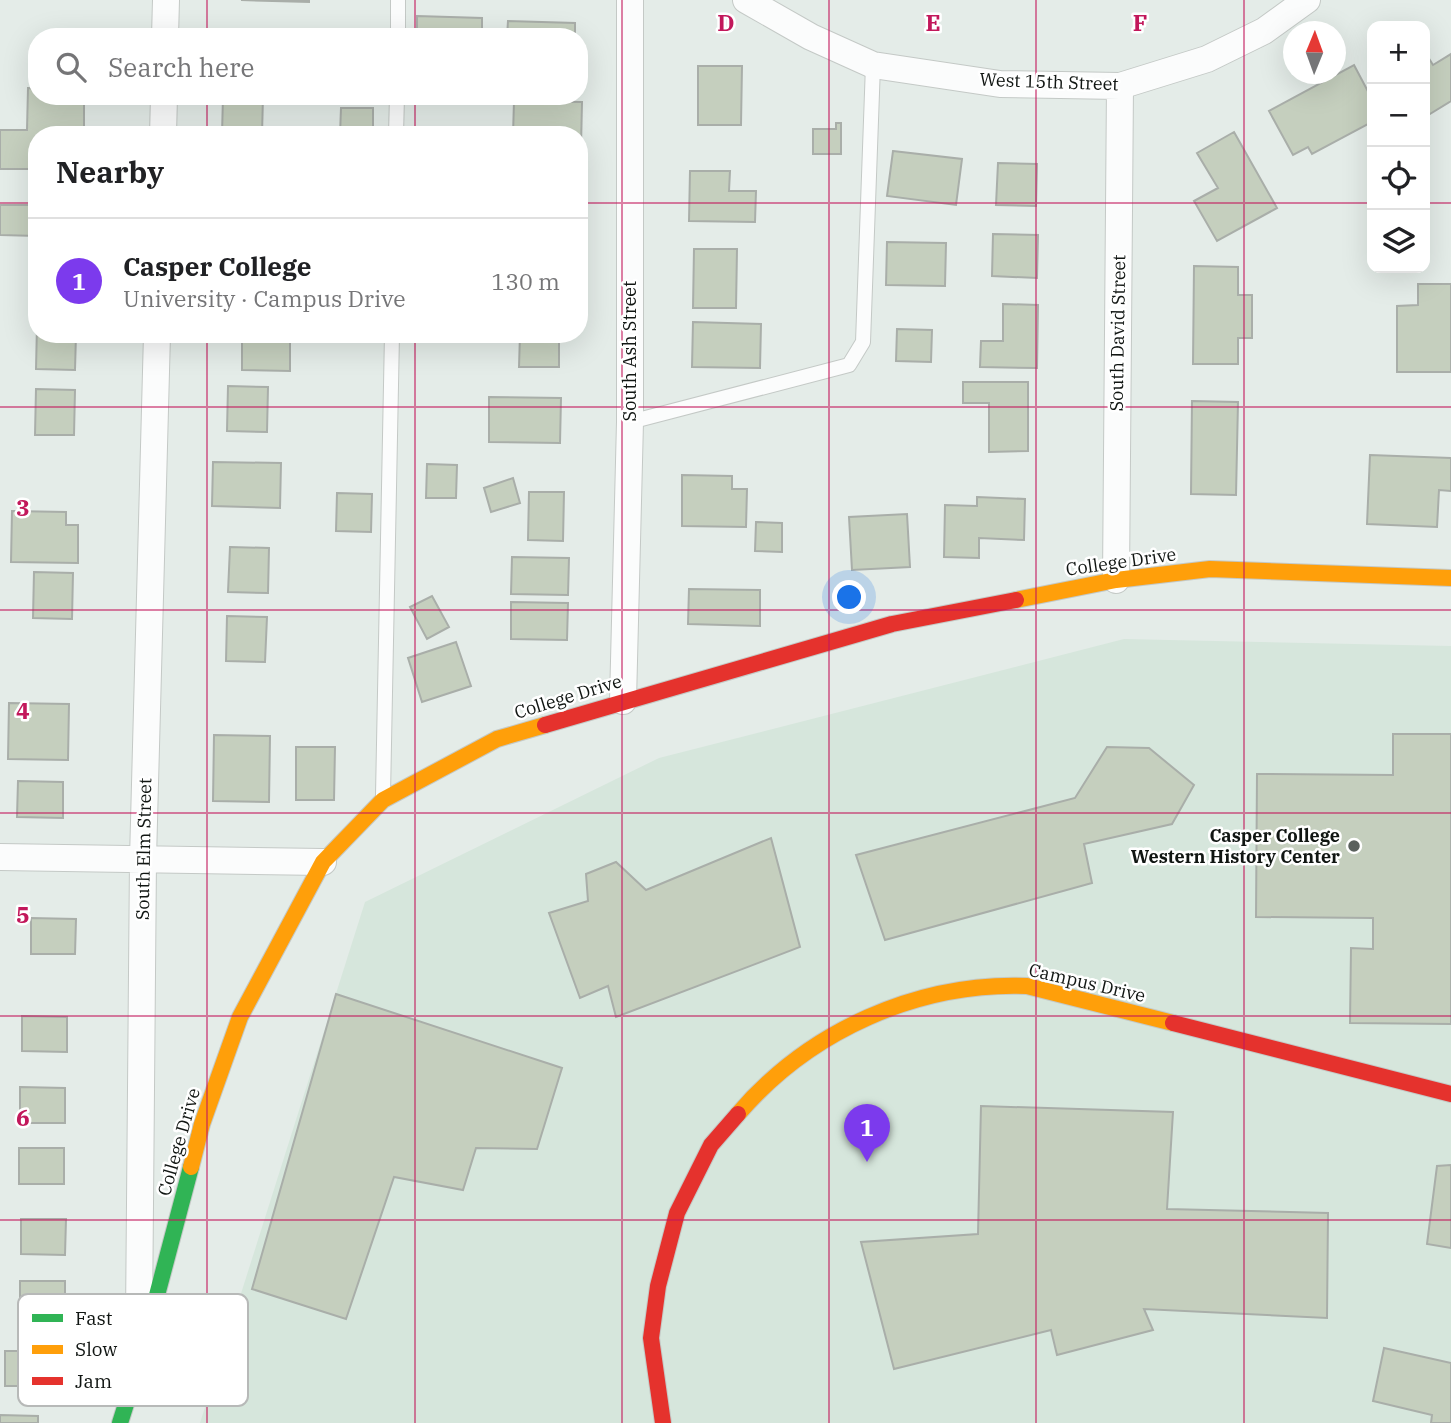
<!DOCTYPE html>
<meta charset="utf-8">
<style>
:root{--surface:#fff;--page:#f6f6f6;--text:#202124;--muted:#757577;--line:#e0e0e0;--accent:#7c3aed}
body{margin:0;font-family:"IBM Plex Serif",serif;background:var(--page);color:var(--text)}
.controls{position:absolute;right:21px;top:21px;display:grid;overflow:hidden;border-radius:14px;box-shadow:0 7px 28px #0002}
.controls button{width:63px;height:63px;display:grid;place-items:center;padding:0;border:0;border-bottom:2px solid var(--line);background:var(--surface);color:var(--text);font:35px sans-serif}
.compass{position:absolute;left:1283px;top:21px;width:63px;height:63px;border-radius:50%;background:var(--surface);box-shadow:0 7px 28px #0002;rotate:1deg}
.you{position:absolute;left:850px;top:598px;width:24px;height:24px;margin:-18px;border:5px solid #fff;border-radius:50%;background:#1a73e8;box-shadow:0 0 0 10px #1a73e833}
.badge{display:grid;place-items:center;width:46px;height:46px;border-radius:50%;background:var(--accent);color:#fff;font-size:23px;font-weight:700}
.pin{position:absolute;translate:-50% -58px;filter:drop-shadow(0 2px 4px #0008)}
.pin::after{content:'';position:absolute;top:37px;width:24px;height:21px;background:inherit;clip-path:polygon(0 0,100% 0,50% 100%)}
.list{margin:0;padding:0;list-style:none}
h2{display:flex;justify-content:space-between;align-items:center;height:91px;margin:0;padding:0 28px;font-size:30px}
h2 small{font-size:23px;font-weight:400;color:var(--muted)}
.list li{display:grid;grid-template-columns:46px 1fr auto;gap:21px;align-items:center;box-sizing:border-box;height:126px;padding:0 28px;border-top:2px solid var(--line)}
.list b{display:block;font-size:26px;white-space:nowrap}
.list p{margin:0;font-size:23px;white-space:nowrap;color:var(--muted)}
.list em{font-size:23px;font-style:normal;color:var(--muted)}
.icon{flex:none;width:38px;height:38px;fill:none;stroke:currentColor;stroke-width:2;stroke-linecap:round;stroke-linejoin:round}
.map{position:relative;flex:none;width:1451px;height:1423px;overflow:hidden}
.search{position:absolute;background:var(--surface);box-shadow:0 7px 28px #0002;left:28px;top:28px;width:560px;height:77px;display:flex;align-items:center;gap:18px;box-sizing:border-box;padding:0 24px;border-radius:28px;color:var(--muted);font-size:26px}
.panel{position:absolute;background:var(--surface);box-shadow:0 7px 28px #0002;left:28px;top:126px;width:560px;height:217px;border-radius:28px}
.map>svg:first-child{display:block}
.built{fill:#d6e6dc}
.building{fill:#c5cfbe;stroke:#a9aea9;stroke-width:2}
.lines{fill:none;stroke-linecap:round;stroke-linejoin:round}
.lane-casing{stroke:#c4c9c6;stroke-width:16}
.street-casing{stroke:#c4c9c6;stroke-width:28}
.fast-casing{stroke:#c4c9c6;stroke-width:18}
.slow-casing{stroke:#c4c9c6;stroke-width:18}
.jam-casing{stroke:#c4c9c6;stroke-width:18}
.lane{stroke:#fbfcfc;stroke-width:14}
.street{stroke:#fbfcfc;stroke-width:26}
.fast{stroke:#30b455;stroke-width:16}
.slow{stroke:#ff9f0a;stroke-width:16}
.jam{stroke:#e5322d;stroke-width:16}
.grid{fill:none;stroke:#c2185b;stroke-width:2;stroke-opacity:0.55}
.poi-dot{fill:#5a605d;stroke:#fff;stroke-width:2.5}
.labels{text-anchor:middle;stroke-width:5;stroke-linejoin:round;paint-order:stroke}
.street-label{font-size:18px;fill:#101512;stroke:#fff}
.poi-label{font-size:18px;font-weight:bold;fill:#101512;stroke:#fff;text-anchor:end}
.key{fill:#fff;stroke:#b7b9b8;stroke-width:2}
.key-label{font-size:19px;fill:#101512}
.grid-label{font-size:23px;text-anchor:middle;font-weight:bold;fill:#c2185b;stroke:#fff;stroke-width:5;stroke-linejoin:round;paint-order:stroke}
</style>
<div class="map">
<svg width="1451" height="1423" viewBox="0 0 1451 1423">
<rect width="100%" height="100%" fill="#e4ece8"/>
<path class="built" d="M1124 639 1451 646V1423H200L365 902 659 758Z"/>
<path class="building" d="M241 0H309V2Z
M417 16 482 18V37H417Z
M508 21 575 23V37H507Z
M223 30 291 32 290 37H222Z
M1425 52 1433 65 1451 54V101L1425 117Z
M1354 65 1372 99V122L1312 154 1308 147 1293 155 1269 111Z
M698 66H742L741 125H698Z
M28 88 37 89V96H84V135H37V169H0V130H27Z
M223 96H263L262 135H222Z
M514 101 582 102 581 147H579V135H513Z
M341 108H373V135H340Z
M836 123H841V154H813V129H836Z
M1234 132 1277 208 1217 241 1194 201 1218 188 1197 153Z
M893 151 962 159 956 205 887 196Z
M998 163 1037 164 1036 206 996 205Z
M690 171H730L729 191H756L755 222 689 221Z
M37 188V236L0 235V205H36Z
M993 234 1038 235 1037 278 992 276Z
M887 242 946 243 945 286 886 285Z
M694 249H737L736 308H693Z
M1194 266 1238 267V295H1252V338H1238V364H1193Z
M1418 284H1451V372H1397V306L1418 305Z
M1003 304 1038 305 1037 368 980 367 981 341H1003Z
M693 322 761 324 760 368 692 367Z
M37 325V334H76L75 370 36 369Z
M897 329 932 330 931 362 896 361Z
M242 334H290V371L242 370Z
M520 334H559V367H519Z
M963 382H1028V451L989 452V403H963Z
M228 386 268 387 267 432 227 431Z
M36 389 75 390 74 435H35Z
M489 397 561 398 560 443 489 442Z
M1192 401 1238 402 1236 495 1191 494Z
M1370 455 1451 458V491L1439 490 1437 527 1367 524Z
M213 462 281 463 280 508 212 506Z
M427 464 457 465 456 498H426Z
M682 475 732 476V489H747L746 527 682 526Z
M513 478 520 503 491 512 484 488Z
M529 492H564L563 541 528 540Z
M337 493 372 494 371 532 336 531Z
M977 497 1025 499 1024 540 979 538V558L944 557 945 505 977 506Z
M12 511 66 512V525H78V563L11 562Z
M907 514 910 567 852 570 849 517Z
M756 522 782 523V552L755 551Z
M230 547 269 548 268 593 228 592Z
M512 557 569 558 568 595 511 594Z
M34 572 73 573 72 619 33 618Z
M689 589 760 590V626L688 624Z
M432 596 449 627 427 639 410 607Z
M511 602 568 603 567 640 511 639Z
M227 616 267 617 265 662 226 661Z
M456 642 471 686 422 702 408 658Z
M9 703 69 704 68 760 8 759Z
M1393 734H1451V1024L1350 1023 1351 948 1373 949V918L1256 917 1257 774 1393 775Z
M214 735 270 736 269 802 213 801Z
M296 747H335L334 800H296Z
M1107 747 1149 748 1194 785 1172 824 1084 844 1092 883 885 940 856 855 1075 798Z
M18 781 63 782V818L17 817Z
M771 838 800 947 616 1017 608 986 580 998 549 913 588 901 586 874 616 862 646 890Z
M31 918 76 919 75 954H31Z
M336 994 562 1068 537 1149 476 1148 463 1190 394 1177 346 1319 252 1289Z
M22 1016 67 1017V1052L22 1051Z
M20 1087 65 1088V1123H20Z
M981 1106 1173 1112 1167 1209 1328 1213 1327 1318 1144 1309 1153 1330 1057 1355 1051 1330 894 1369 861 1242 978 1234Z
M19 1148H64V1184H19Z
M1451 1165V1248L1427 1244 1437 1166Z
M21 1219H66L65 1255 21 1254Z
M20 1281H65V1316H20Z
M1384 1348 1451 1363V1423H1431L1432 1415 1373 1401Z
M5 1351H50V1386H5Z
M0 1415 38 1416V1423H0Z"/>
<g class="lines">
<g class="lane-casing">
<path id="lane" d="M398 37V0
M396 135 397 96
M630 422 849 365 863 342 873 65
M383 795 392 334"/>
</g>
<g class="street-casing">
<path id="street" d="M746 0 811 37 873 65 1000 84 1120 86 1207 59 1264 31 1307 0
M165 37 166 0
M163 135 164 96
M1116 580 1120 86
M623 701 630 422V0
M0 857 323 862
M139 1319 143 859 157 334"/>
</g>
<g class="fast-casing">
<path id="fast" d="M120 1423 139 1363 191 1167"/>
</g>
<g class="slow-casing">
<path id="slow" d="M1016 600 1116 580 1210 569 1451 578
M738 1114C809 1031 917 982 1027 986L1173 1023
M191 1167 202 1124 240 1017 323 862 383 800 497 739 545 725"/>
</g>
<g class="jam-casing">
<path id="jam" d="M545 725 892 624 1016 600
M1173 1023 1451 1094
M663 1423 651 1338 658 1286 677 1213 711 1145 738 1114"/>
</g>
<use href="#lane" class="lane"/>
<use href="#street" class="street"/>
<use href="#fast" class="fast"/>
<use href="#slow" class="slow"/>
<use href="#jam" class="jam"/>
</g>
<path class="grid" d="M207 0V37M415 0V37M622 0V1423M829 0V1423M1036 0V1423M1244 0V1423M207 96V135M415 96V135M0 203H37M579 203H1372M1425 203H1451M207 334V1423M415 334V1423M0 407H1451M0 610H1451M0 813H1451M0 1016H1451M0 1220H1451"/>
<circle class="poi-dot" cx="1354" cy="846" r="7"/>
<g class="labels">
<g class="street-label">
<text transform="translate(1049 82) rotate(2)" y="6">West 15th Street</text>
<text transform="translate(1118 333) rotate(-89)" y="6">South David Street</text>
<text transform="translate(630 351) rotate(-90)" y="6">South Ash Street</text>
<text transform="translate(1121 562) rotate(-8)" y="6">College Drive</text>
<text transform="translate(568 697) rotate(-17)" y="6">College Drive</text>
<text transform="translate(144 849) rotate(-89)" y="6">South Elm Street</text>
<text transform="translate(1087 983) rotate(13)" y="6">Campus Drive</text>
<text transform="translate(179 1142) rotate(-74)" y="6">College Drive</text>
</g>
<g class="poi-label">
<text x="1340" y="842">Casper College<tspan x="1340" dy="21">Western History Center</tspan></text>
</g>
</g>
<rect x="18" y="1294" width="230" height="112" rx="10" class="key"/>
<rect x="32" y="1314" width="31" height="8" fill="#30b455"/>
<rect x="32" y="1345" width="31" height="9" fill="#ff9f0a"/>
<rect x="32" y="1377" width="31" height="8" fill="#e5322d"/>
<g class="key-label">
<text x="75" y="1325">Fast</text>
<text x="75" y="1356">Slow</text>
<text x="75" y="1388">Jam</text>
</g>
<g class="grid-label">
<text x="726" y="31">D</text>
<text x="933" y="31">E</text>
<text x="1140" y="31">F</text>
<text x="23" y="516">3</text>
<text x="23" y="719">4</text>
<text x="23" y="923">5</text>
<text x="23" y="1126">6</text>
</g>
</svg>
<div class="controls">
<button>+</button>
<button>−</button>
<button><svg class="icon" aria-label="locate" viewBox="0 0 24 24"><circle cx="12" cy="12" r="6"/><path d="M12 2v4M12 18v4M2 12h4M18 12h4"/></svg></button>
<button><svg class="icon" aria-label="layers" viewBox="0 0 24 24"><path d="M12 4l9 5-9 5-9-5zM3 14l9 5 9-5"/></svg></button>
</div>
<svg class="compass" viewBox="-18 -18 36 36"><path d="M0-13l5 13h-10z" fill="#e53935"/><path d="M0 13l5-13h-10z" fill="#757577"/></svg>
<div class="you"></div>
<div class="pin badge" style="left:867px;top:1162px">1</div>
<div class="search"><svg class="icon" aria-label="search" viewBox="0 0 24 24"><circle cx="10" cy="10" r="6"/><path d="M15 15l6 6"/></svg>Search here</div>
<section class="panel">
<h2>Nearby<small></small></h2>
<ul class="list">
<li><span class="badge">1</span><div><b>Casper College</b><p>University · Campus Drive</p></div><em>130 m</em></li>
</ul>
</section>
</div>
